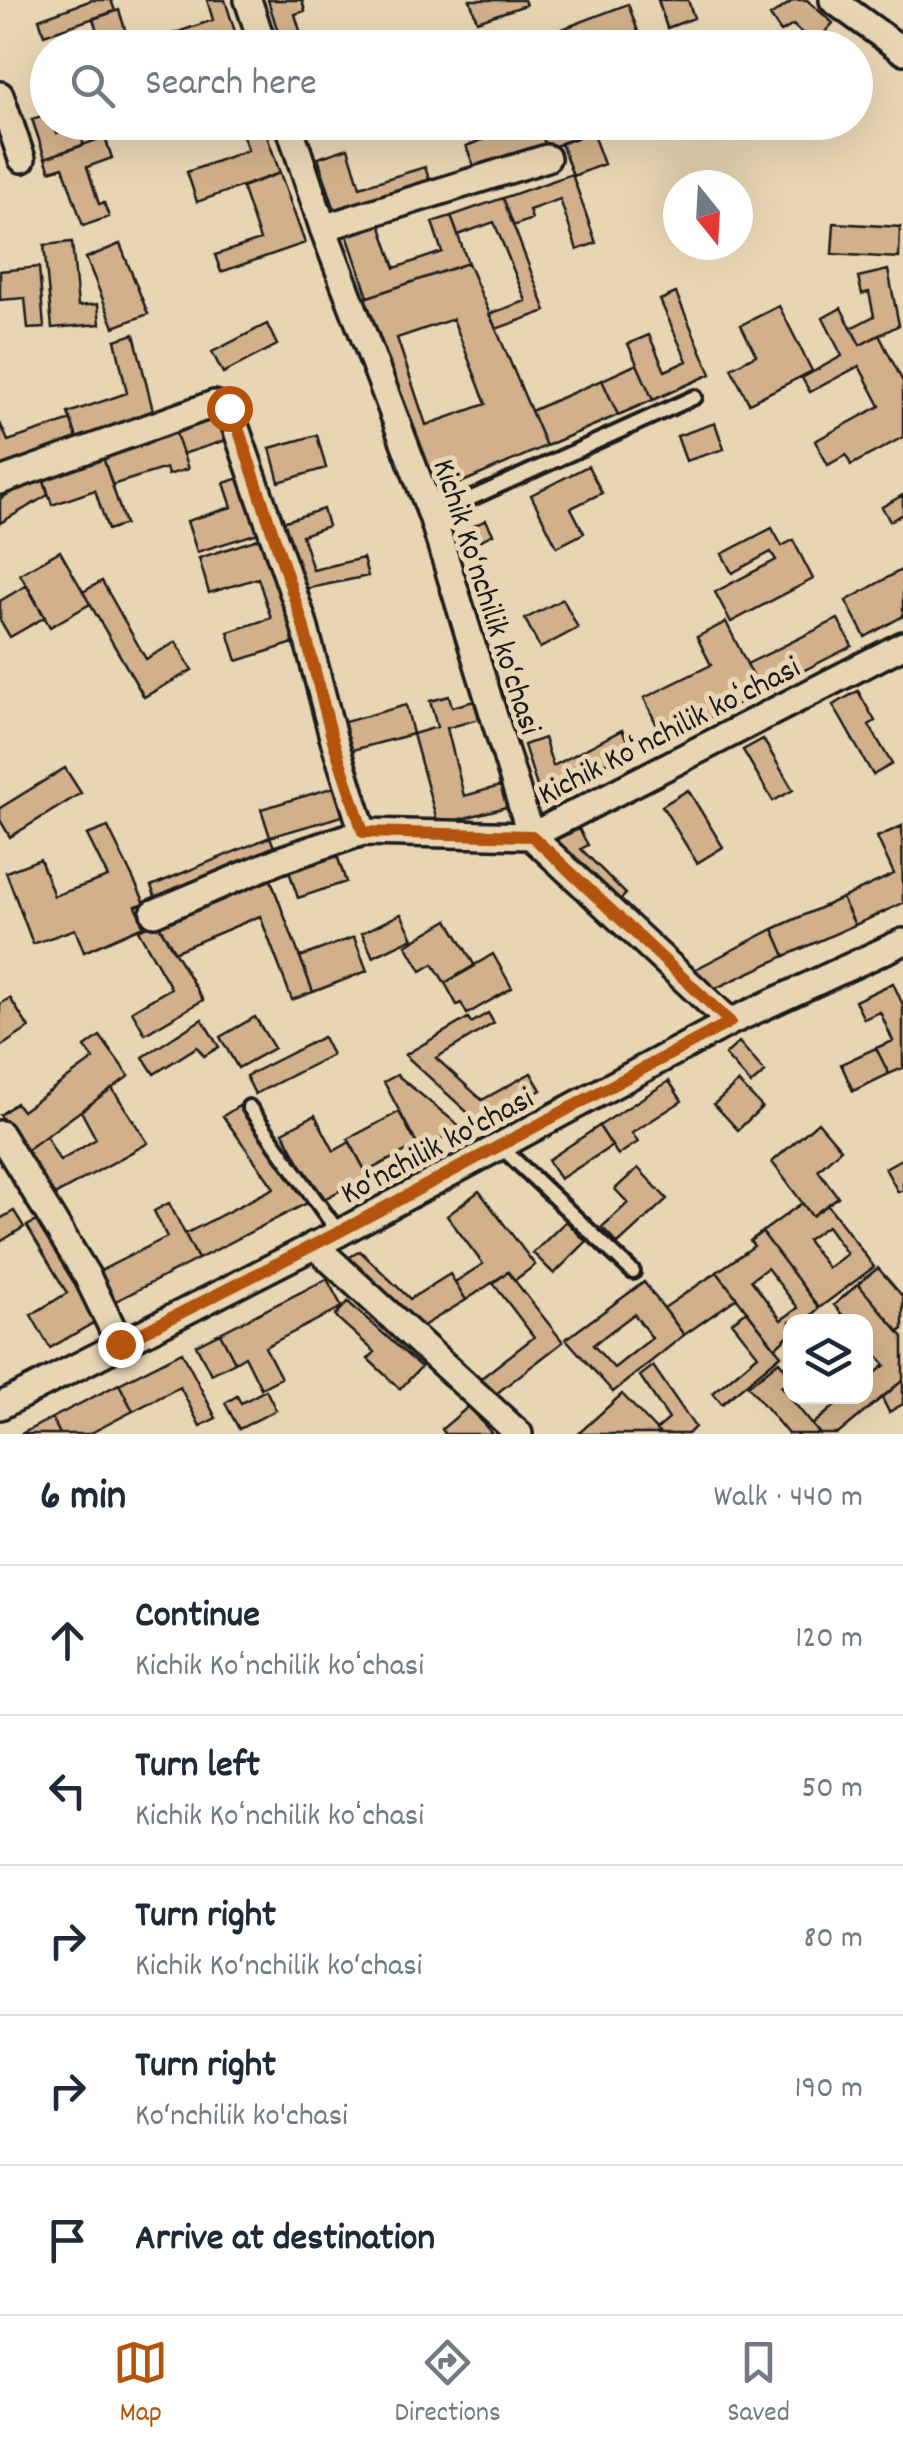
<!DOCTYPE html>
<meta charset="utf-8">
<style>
:root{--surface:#fff;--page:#f2f2f3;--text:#1f2937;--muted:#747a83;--line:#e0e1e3;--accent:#b45309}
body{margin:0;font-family:Dekko,sans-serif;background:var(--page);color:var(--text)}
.controls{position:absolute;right:30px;bottom:30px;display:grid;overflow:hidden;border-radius:20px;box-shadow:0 10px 40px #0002}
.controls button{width:90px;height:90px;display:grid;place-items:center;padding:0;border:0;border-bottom:2px solid var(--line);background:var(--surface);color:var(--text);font:50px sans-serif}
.compass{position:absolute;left:663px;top:170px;width:90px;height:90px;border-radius:50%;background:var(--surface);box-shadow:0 10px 40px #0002;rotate:162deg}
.stop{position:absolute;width:30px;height:30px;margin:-22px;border:8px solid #b45309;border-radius:50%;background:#fff}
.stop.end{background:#b45309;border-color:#fff;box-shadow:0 2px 10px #0008}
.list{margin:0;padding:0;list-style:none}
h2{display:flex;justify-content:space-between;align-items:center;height:130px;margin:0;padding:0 40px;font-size:42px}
h2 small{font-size:32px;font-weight:400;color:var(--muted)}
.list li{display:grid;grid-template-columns:65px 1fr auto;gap:30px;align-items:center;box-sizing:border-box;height:150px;padding:0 40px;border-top:2px solid var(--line)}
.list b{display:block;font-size:38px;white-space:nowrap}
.list p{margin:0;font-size:32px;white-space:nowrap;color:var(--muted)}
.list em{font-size:32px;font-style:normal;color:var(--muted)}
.icon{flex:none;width:55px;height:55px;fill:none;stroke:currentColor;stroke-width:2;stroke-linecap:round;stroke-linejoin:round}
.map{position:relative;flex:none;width:903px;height:1434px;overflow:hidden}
.search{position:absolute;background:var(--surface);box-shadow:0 10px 40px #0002;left:30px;right:30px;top:30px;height:110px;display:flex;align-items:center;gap:25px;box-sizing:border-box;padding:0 35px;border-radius:55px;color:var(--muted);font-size:38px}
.sheet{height:880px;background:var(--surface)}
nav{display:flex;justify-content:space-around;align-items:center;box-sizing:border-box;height:140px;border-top:2px solid var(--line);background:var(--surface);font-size:28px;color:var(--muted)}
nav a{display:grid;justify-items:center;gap:5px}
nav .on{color:var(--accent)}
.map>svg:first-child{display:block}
.building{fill:#d2b08b;stroke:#1c1c1c;stroke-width:2.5;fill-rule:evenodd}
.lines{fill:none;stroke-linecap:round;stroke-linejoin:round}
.service-casing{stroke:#1c1c1c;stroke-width:20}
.minor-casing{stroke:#1c1c1c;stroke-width:32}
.service{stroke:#e8d5b3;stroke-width:12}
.minor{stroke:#e8d5b3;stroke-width:25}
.route{stroke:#b45309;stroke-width:12}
.labels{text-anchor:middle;stroke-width:10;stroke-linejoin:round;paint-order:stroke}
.street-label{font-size:32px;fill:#1c1c1c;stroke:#e8d5b3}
</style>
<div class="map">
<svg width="903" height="1434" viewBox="0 0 903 1434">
<rect width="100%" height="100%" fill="#e8d5b3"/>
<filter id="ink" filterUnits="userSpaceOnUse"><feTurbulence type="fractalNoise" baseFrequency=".01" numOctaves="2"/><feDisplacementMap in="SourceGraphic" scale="20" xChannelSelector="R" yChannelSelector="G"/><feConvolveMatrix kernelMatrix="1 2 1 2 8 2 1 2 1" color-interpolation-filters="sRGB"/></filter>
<g filter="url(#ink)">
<path class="building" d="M111 0 115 11 44 35 39 19 92 0Z
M207 0H225L236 35 199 48H132L213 20Z
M268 0H302L305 11 295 14 305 48H283Z
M470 0H524L526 5 477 21Z
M658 0H688L694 18 667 28Z
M794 0H807L833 23 814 44 793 25 781 32 770 16Z
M628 4 640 37 613 48H544L541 37Z
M119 10 131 48H103L93 19Z
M387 34 391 48H361L359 43Z
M48 114V122H53L57 133 77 126 84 145 45 158 32 119Z
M153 122H203L158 138Z
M238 122H262L280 173 197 202 187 172 248 150Z
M531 122H537L547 149 477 174 466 146Z
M537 122H572L577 138 547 149Z
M672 122H723V124L678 139Z
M592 132 604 164 573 176 561 143Z
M105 137 112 158 87 167 99 204 104 203 109 217 83 226 63 167 50 171 45 158Z
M348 148 360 187 425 167 432 187 337 217 318 158Z
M280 173 305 243 221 272 215 255 260 240 242 187Z
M572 174 596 243 577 250 560 199 529 210 532 219 513 226 503 198Z
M503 198 546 311 496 329 489 314 526 301 494 222 458 235 451 216Z
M451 216 468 263 368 297 346 232 379 221 395 268 442 252 432 222Z
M834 223 900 227 899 258 832 254Z
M72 242 78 306 98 304 100 324 52 328 44 245Z
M120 244 148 314 114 327 86 258Z
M468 263 546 446 433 495 365 298ZM453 319 486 404 426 425 397 338Z
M39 267 44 328 28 329 25 298 0 300V271Z
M888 270 899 325 860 345 851 328 874 316 869 292 862 294 858 277Z
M676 293 711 374 653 400 628 344 649 335 665 371 687 361 660 300Z
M779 306 812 371 749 403 731 368 756 355 741 325Z
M841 308 860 345 879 335 903 382V437L851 465 846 455 828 465 815 441 880 406 859 366 810 392 802 378 842 356 823 318Z
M267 324 277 345 223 373 212 352Z
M134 334 155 419 79 444 68 413 127 393 115 340Z
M637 364 653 400 618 415 602 380Z
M602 380 618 415 546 446 531 411Z
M222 415 230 439 183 454 175 431Z
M71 420 79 444 0 471V423L8 441Z
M715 423 724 449 686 461 677 436Z
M175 431 188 469 168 475 166 468 112 485 102 454Z
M317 435 326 468 279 482 270 448Z
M102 454 125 524 108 530 95 490 52 505 42 474Z
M588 466 602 493 571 508 584 533 557 547 531 495Z
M42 474 48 495 0 523V499Z
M245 476 262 532 197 552 187 521 232 507 224 483Z
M903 495V514L890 521 882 507Z
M323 509 328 526 302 535 313 570 363 558 368 576 300 590 279 523Z
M486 520 493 534 463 549 456 535Z
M772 528 782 546 793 540 813 579 731 622 715 592 776 560 771 552 732 573 722 554Z
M264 537 297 642 237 661 228 632 271 618 258 578 209 593 199 558Z
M60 551 90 604 50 627 20 574Z
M903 569V616L865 637 846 601Z
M102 581 146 659 176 642 192 670 144 697 83 592Z
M27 585 45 617 10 637 0 620V601Z
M563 599 578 628 540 648 525 619Z
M838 619 852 646 761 692 747 664Z
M726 622 761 692 664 740 644 698 711 665 697 637Z
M858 691 875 721 869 725 892 764 873 775 833 705Z
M449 696 452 707 474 701 479 719 447 728 464 796 504 785 510 806 438 825 413 734 437 727 430 701Z
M406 705 413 734 349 751 341 723Z
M622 730 632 750 540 796 524 745 544 738 553 766Z
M763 739 793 790 773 801 743 750Z
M65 768 81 793 10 837 0 820V808Z
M338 786 346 815 270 837 261 809Z
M688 790 723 847 697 863 662 806Z
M902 826 903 903 855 925 842 898 894 874 877 837Z
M108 827 145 903 136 906 143 926 84 952 75 929 33 944 6 872 40 859 54 896 108 877 87 835Z
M579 829 588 845 581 849 626 894 611 909 546 844Z
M270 837 278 857 159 906 151 886Z
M336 852 346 882 298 898 288 868Z
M269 875 313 992 292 1000 260 916 174 952 157 922Z
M842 898 855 925 785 956 773 929Z
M401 914 413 938 373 957 362 933Z
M448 920 475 966 445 983 433 964 421 971 406 945Z
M157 922 203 1000 145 1034 132 1011 171 988 138 930Z
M773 929 785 956 710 991 690 972Z
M354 937 367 971 313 992 300 957Z
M493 954 512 988 467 1014 461 1003 457 1005 445 983Z
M893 983 903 1005V1068L889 1074 876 1048 893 1041 880 1012 864 1019 855 1001Z
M10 998 29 1028 0 1047V1004Z
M488 1013 494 1023 436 1058 482 1100 531 1073 541 1090 480 1124 405 1055 468 1018 471 1023Z
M255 1017 274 1048 238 1068 220 1037Z
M202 1019 219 1047 204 1056 197 1047 154 1074 143 1057Z
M100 1036 129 1076 24 1152 0 1115 16 1103 22 1111 94 1059 85 1047Z
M323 1037 332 1055 255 1094 246 1076Z
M739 1042 765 1072 751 1084 725 1055Z
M876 1048 889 1074 853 1091 841 1064Z
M397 1075 462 1128 420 1150 384 1082Z
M669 1081 682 1101 632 1133 638 1142 618 1155 599 1126Z
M738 1082 762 1107 738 1130 714 1104Z
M112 1088 148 1143 49 1198 24 1152 46 1136 60 1161 96 1139 81 1111Z
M239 1106 307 1203 198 1259 185 1234 274 1188 223 1116Z
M399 1112 417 1145 366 1172 348 1139Z
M315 1115 334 1151 350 1142 368 1176 320 1201 283 1132Z
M818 1122 841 1149 818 1170 838 1197 812 1216 772 1162Z
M599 1126 612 1146 560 1179 548 1160Z
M903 1158V1190L898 1192 885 1168Z
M638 1168 667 1199 618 1244 602 1227 628 1203 615 1189Z
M479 1191 535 1265 515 1280 508 1272 466 1300 455 1282 483 1264 447 1216Z
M169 1203 198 1259 110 1304 94 1274 167 1237 154 1211Z
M802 1203 812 1216 828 1205 874 1267 819 1308 762 1232ZM827 1226 847 1254 828 1268 807 1240Z
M14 1211 24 1227 0 1242V1219Z
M40 1219 100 1319 50 1348 31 1315 67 1293 27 1226Z
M566 1221 586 1242 554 1274 533 1253Z
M762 1232 819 1308 804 1322H790V1334L775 1348 717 1272 754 1246 750 1241ZM767 1268 798 1308 781 1320 751 1280Z
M360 1251 410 1299 450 1274 466 1300 413 1332 341 1262Z
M878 1268 903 1297V1329L899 1332 858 1284Z
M508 1272 563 1342 488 1400 475 1383 534 1337 493 1283Z
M717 1272 737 1298 684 1335 664 1308Z
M327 1279 342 1307 265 1347 281 1378 261 1388 245 1356 235 1362 220 1333Z
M644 1282 684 1335 613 1392 566 1339ZM634 1314 652 1338 614 1368 593 1345Z
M858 1284 903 1337V1380L838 1434H820L812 1425 847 1396H866V1381L885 1365 866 1342V1322H848L834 1305Z
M348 1302 421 1367 400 1389 368 1359 375 1352 335 1316Z
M747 1311 781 1355 722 1404 713 1393 758 1355 732 1322Z
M220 1333 235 1362 211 1374 196 1345Z
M182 1352 216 1418 200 1426 180 1387 133 1411 119 1384Z
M779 1361 790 1375V1379L781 1387 820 1434H788L748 1386Z
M653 1366 695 1427 688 1434H660L656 1430 669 1419 640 1376Z
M903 1380V1404L889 1412 882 1398Z
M119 1384 133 1411 89 1434H60L52 1418Z
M266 1390 276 1410 239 1429 225 1403 237 1396 241 1403Z
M622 1394 660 1434H578Z
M469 1406 492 1434H445L442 1429Z
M52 1418 60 1434H21Z"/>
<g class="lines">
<g class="service-casing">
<path id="service" d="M432 516 695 397
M249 1107 339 1233
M500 1146 633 1272"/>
</g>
<g class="minor-casing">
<path id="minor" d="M248 0 264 48
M833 0 903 51
M0 95 22 159
M288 122 323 228 432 516 531 836 730 1022
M323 228 547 158
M0 481 214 404 229 408 303 621 333 737 363 832 531 836 903 645
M154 913 280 860 363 832
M0 1134 87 1276 120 1344
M314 1245 519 1434
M0 1406 339 1233 730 1022 903 942"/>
</g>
<use href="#service" class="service"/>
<use href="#minor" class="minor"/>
</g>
</g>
<g class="lines" filter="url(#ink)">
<path class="route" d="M120 1344 339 1232 730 1022 532 836 363 832 332 737 302 621 236 422 229 408"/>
</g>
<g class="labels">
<g class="street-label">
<text transform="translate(489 596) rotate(72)" y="11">Kichik Ko‘nchilik ko‘chasi</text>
<text transform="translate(668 729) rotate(-27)" y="11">Kichik Koʻnchilik koʻchasi</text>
<text transform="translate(436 1144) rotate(-28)" y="11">Ko‘nchilik ko'chasi</text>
</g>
</g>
</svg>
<div class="controls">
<button><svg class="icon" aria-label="layers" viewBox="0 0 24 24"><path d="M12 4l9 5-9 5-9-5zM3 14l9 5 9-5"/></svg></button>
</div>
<svg class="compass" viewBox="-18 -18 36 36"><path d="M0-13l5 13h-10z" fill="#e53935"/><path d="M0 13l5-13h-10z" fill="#747a83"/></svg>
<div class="stop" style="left:229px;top:408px"></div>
<div class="stop end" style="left:120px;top:1344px"></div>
<div class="search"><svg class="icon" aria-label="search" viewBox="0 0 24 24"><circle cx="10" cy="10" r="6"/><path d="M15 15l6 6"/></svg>Search here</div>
</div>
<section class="sheet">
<h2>6 min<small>Walk · 440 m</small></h2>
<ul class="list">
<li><svg class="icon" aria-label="ahead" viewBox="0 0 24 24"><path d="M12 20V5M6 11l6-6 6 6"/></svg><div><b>Continue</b><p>Kichik Koʻnchilik koʻchasi</p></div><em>120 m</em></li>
<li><svg class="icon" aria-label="left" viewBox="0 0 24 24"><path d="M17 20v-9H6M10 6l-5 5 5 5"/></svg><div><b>Turn left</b><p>Kichik Koʻnchilik koʻchasi</p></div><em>50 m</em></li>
<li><svg class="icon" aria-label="right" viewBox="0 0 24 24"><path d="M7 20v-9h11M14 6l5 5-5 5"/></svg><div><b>Turn right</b><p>Kichik Ko‘nchilik ko‘chasi</p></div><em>80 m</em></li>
<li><svg class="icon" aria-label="right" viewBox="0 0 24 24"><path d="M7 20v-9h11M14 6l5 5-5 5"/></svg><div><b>Turn right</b><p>Ko‘nchilik ko'chasi</p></div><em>190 m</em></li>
<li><svg class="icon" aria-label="arrive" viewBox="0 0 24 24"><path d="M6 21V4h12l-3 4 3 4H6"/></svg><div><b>Arrive at destination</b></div></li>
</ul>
</section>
<nav>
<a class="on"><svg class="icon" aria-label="map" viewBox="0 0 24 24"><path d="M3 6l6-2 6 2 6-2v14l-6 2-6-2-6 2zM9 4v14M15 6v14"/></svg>Map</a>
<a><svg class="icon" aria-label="directions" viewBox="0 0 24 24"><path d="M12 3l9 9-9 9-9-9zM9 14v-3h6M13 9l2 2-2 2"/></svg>Directions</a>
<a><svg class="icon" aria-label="saved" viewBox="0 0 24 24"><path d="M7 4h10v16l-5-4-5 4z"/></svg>Saved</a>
</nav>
